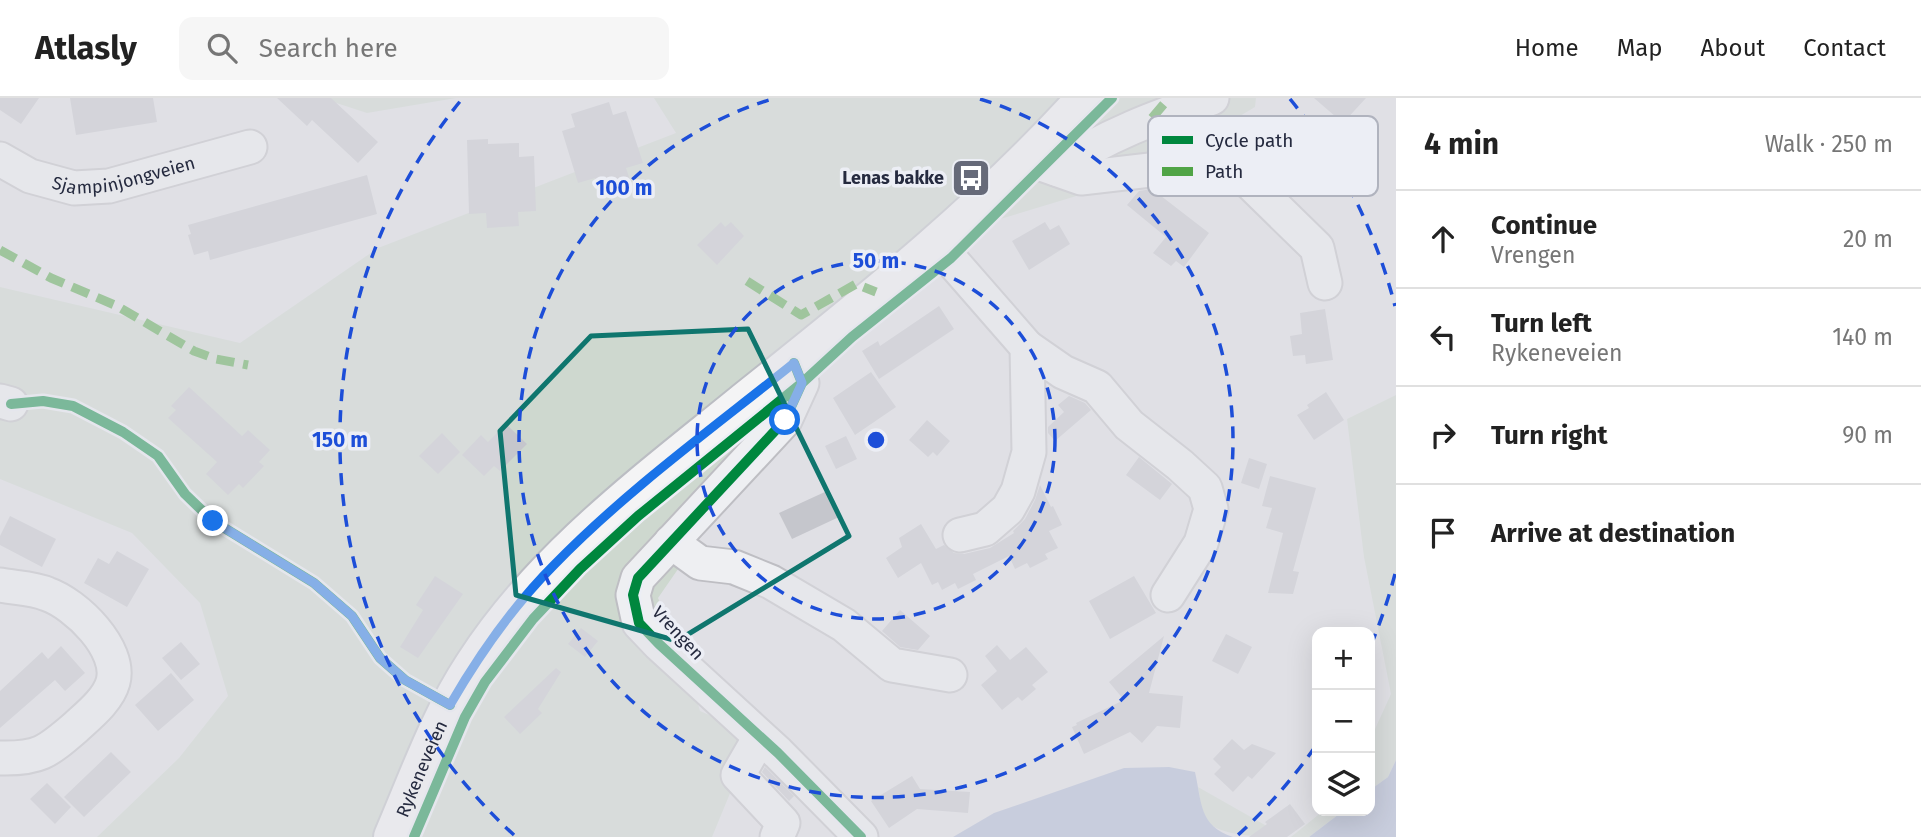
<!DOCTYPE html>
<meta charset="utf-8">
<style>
:root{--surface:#fff;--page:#f6f6f6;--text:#222;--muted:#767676;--line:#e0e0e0}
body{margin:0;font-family:"Fira Sans",sans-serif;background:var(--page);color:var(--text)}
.controls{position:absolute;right:21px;bottom:21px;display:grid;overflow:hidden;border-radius:14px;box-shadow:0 7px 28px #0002}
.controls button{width:63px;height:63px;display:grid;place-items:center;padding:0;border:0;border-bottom:2px solid var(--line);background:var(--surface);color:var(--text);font:35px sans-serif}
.stop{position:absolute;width:21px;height:21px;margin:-16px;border:5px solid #1a73e8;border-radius:50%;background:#fff}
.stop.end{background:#1a73e8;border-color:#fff;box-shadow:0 2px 7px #0008}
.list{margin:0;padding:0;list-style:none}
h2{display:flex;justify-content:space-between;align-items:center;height:91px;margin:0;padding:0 28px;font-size:30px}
h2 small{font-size:23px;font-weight:400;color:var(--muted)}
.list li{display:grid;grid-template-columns:46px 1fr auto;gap:21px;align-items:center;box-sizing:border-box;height:98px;padding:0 28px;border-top:2px solid var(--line)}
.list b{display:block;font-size:26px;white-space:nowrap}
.list p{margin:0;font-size:23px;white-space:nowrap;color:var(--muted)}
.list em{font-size:23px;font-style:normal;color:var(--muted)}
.icon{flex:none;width:38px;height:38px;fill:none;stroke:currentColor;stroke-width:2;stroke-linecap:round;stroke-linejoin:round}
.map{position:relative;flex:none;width:1396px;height:739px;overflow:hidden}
header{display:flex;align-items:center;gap:42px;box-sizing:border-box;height:98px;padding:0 35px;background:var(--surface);border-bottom:2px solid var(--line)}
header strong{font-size:33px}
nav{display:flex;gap:38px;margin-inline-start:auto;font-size:24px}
.search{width:490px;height:63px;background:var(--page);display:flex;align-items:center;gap:18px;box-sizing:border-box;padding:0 24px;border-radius:14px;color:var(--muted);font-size:26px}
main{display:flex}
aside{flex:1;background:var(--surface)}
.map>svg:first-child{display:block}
.green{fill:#ced8cf}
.water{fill:#acb7d3}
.building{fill:#c5c6cc}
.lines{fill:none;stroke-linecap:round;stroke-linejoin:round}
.minor-casing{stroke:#bebec3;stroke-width:37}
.major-casing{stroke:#bbbdc3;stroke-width:42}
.minor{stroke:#eeeff2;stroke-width:33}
.major{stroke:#f4f4f5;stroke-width:38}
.quiet{stroke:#50a446;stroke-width:9;stroke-dasharray:18 9;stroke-linecap:butt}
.cycleway-casing{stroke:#eceef5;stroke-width:15}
.cycleway{stroke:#00873e;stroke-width:10}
.route{stroke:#1a73e8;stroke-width:9}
.marked{fill:none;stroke:#0f766e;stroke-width:5;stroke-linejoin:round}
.ring{fill:none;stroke:#1d4ed8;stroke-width:3.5;stroke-dasharray:12 9}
.labels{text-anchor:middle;stroke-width:7;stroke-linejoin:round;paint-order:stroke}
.street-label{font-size:18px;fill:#252a3f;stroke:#eceef5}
.poi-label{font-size:18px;font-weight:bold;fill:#252a3f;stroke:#eceef5;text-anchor:end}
.key{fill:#eceef5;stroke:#b0b3be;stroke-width:2}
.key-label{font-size:19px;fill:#252a3f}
.centre{fill:#1d4ed8;stroke:#eceef5;stroke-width:3.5}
.ring-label{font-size:21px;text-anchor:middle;font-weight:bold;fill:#1d4ed8;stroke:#eceef5;stroke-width:7;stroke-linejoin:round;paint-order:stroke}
</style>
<header>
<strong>Atlasly</strong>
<div class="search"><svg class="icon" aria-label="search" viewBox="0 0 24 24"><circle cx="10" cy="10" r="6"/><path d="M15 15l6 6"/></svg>Search here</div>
<nav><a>Home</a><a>Map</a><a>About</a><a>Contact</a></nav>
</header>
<main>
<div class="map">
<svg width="1396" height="739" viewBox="0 0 1396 739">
<rect width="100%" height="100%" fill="#e0e0e5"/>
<path class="green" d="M321 0H456L367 15Z
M654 0H1256L1255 9 1136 80 997 122 878 197 827 269 739 383 658 500 685 561 700 613 743 632 738 676 712 739H97L179 660 228 598 200 505 132 435 0 381V189L240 245 378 150 676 35Z
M1396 297V662L1388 679 1370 692V642L1391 596 1364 459 1347 321Z
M1198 689 1286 739C1263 739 1219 739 1206 722 1201 713 1200 699 1198 689Z
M1323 713H1343L1309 739H1291Z"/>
<path class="water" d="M1396 662V739H1309L1343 713H1370V692L1388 679Z
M1169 669 1195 674C1202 705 1199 728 1233 739H953L994 715 1124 670Z"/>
<path class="building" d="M0 0H39L21 26 0 12Z
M70 0H153L157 24 76 37Z
M277 0H331L378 44 358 65 312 22 307 28Z
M1314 0H1366L1343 25Z
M609 4 613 17 626 13 643 65 626 70 631 85 600 94 595 80 578 85 562 33 575 29 571 16Z
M488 41V46L519 45V59L534 58 536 113 518 114 519 128 487 130 486 115 469 116 467 42Z
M367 77 377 116 210 162 208 153 194 157 188 137 191 136 188 127Z
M1152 91 1209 135 1184 169 1176 163 1171 168 1153 155 1166 139 1127 107 1139 93Z
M721 124 725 129 731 124 744 138 717 167 697 147Z
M1045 124 1050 132 1059 127 1070 146 1029 172 1012 143Z
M939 208 954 231 879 281 862 253 878 243 880 248Z
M1325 211 1333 262 1306 266 1305 257 1293 258 1290 238 1302 236 1300 215Z
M871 274 896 309 855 337 833 300Z
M189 289 242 338 248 332 270 352 259 364 264 368 243 390 239 386 228 397 206 376 217 364 168 320 176 312 171 308Z
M1326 294 1344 322 1314 342 1297 317 1309 310 1307 307Z
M1069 298 1085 305 1091 312 1055 343 1048 335V329L1064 314 1058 307Z
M927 322 950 343 937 358 933 354 928 359 909 342Z
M506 326 527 346 500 373 494 368 484 378 462 357 481 337 488 344Z
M442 335 460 354 438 376 419 358Z
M846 338 857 361 836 371 825 348Z
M1139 359 1172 386 1160 402 1126 377Z
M1249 360 1267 366 1259 391 1241 385Z
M1270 378 1316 390 1293 473 1299 474 1293 496 1268 495 1283 435 1266 430 1272 410 1262 408Z
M1040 387 1051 409 1053 408 1062 427 1049 433 1058 450 1045 456 1048 461 1030 470 1027 465 1015 471 1009 458 973 476 976 482 958 491 955 485 942 492 938 484 932 487 921 465 898 480 886 460 902 449 899 440 921 426 936 451 944 447 954 455 964 456 990 450 1014 435 1013 433 1025 421 1035 402Z
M827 393 839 419 792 441 779 415Z
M10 418 56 441 42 469 0 447V438Z
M117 453 149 471 127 509 84 485 98 460 109 466Z
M435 478 463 496 418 560 400 549 423 512 416 507Z
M1134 478 1156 515 1110 541 1089 503Z
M900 512 930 538 918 552 900 549 882 533Z
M581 530 598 543 585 559 568 546Z
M1226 536 1252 549 1238 576 1212 563Z
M1164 538 1149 595 1183 598 1180 630 1157 628 1142 645 1130 634 1084 656 1072 629 1077 627 1076 625 1124 602 1109 584Z
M181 544 200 566 181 582 162 560Z
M997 547 1010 562 1026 549 1048 574 1032 587 1036 591 1022 603 1018 599 1002 612 981 587 997 573 985 558Z
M61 548 85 575 65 593 55 582 0 630V593L42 554 48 561Z
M556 570 561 574 538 611 542 615 520 636 504 619Z
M171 575 194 602 158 633 135 607Z
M1232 641 1244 652 1252 646 1276 655 1252 681 1248 678 1233 694 1214 676 1221 669 1213 661Z
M111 654 131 674 84 719 64 699Z
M765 669 794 698 789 703 762 674Z
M912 678 920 691 970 694 968 715 917 711 889 730 871 703Z
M47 685 71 709 55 726 30 701Z
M1290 706 1305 726 1287 739H1249L1267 726 1265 724Z"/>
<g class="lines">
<g class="minor-casing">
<g id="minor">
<path d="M1029 59 1044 67 1081 80 1228 63 1317 150 1325 185"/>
<path id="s1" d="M0 61 30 78 74 90 109 88 250 49"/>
<path d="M1056 71C1104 38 1158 18 1212 0"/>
<path d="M938 147 1027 249 1029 354 1018 393 1008 411 985 431 960 437"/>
<path d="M1027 249 1063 274 1097 289 1129 327 1180 367 1205 390 1211 411 1201 445 1168 497"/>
<path d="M794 265 802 285 785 322 638 480 633 497 639 525 659 546 778 655 861 739"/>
<path d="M0 303 11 306"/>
<path d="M671 444 700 465 734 469 771 484 844 527 892 567 950 577"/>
<path d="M0 487C15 490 33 490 47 496 76 506 122 551 113 584 108 602 89 617 76 629 47 654 39 661 0 660"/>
<path d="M760 639 738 677 783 725 777 739"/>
</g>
</g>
<g class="major-casing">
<g id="major">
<path id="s2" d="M393 739C418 681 439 620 474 567 543 460 645 385 742 306 862 210 983 115 1086 0"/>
</g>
</g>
<use href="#minor" class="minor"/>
<use href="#major" class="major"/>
<path class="quiet" d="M1152 20 1169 0
M0 152 51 180 117 208 194 253 216 261 248 267
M747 183 801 217 856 186 876 194"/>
<g class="cycleway-casing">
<path id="cycleway" d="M794 265 802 285 785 322 638 480 633 497 639 525 659 546 778 655 861 739
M11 306 43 303 73 308 123 334 158 358 185 396 213 423 314 485 352 518 380 560 405 582 450 607
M414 739 465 619 485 584 533 521 580 471 638 418 802 285 852 239 951 160 1112 0"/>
</g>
<use href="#cycleway" class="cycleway"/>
</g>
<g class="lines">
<path class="route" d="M213 423 314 485 352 518 380 560 405 582 450 607C479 557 513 508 554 467 627 392 713 330 794 265L802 285 785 322"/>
</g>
<path d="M0 0H1396V739H0ZM748 231 849 438 677 543 516 497 500 333 591 238Z" fill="#e0e0e5" fill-opacity=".55" fill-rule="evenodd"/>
<path class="marked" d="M748 231 849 438 677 543 516 497 500 333 591 238Z"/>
<g class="ring">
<circle cx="876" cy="342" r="179"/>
<path d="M980 1A357 357 0 1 1 772 1"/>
<path d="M1395 476A536 536 0 0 1 1371 547M1315 649A536 536 0 0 1 1238 737M514 737A536 536 0 0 1 462 1M1290 1A536 536 0 0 1 1395 208"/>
</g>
<defs>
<g id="bus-square" transform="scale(2.0125)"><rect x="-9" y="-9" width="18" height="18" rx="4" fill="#666a79" stroke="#eceef5"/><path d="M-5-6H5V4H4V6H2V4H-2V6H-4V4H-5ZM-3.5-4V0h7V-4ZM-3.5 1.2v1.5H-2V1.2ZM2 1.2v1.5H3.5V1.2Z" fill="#fff"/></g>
</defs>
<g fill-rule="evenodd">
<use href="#bus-square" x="971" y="80"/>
</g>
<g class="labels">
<g class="street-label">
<text dy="6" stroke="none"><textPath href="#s1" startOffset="131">Sjampinjongveien</textPath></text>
<text transform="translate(678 535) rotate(47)" y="6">Vrengen</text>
<text dy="6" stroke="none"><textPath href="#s2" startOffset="74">Rykeneveien</textPath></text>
</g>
<g class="poi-label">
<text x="944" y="86">Lenas bakke</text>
</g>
</g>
<rect x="1148" y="18" width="230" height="80" rx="10" class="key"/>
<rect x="1162" y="38" width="31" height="8" fill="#00873e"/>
<rect x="1162" y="69" width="31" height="9" fill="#50a446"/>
<g class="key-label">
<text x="1205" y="49">Cycle path</text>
<text x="1205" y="80">Path</text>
</g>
<circle cx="876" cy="342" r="10" class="centre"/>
<g class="ring-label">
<text x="624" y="97">100 m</text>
<text x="876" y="170">50 m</text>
<text x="340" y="349">150 m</text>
</g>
</svg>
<div class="controls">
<button>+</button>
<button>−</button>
<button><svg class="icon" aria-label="layers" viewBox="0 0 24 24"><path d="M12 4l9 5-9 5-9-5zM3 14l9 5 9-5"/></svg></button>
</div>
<div class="stop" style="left:785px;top:322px"></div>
<div class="stop end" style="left:213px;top:423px"></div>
</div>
<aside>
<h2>4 min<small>Walk · 250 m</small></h2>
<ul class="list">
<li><svg class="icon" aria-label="ahead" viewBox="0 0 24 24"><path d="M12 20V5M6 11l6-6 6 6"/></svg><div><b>Continue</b><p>Vrengen</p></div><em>20 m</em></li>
<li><svg class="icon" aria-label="left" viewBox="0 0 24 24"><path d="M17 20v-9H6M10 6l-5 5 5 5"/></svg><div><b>Turn left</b><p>Rykeneveien</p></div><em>140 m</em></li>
<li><svg class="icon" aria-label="right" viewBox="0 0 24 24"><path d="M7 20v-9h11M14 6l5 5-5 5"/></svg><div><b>Turn right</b></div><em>90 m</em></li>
<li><svg class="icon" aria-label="arrive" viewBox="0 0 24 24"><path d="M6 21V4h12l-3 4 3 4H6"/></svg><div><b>Arrive at destination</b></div></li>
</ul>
</aside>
</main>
